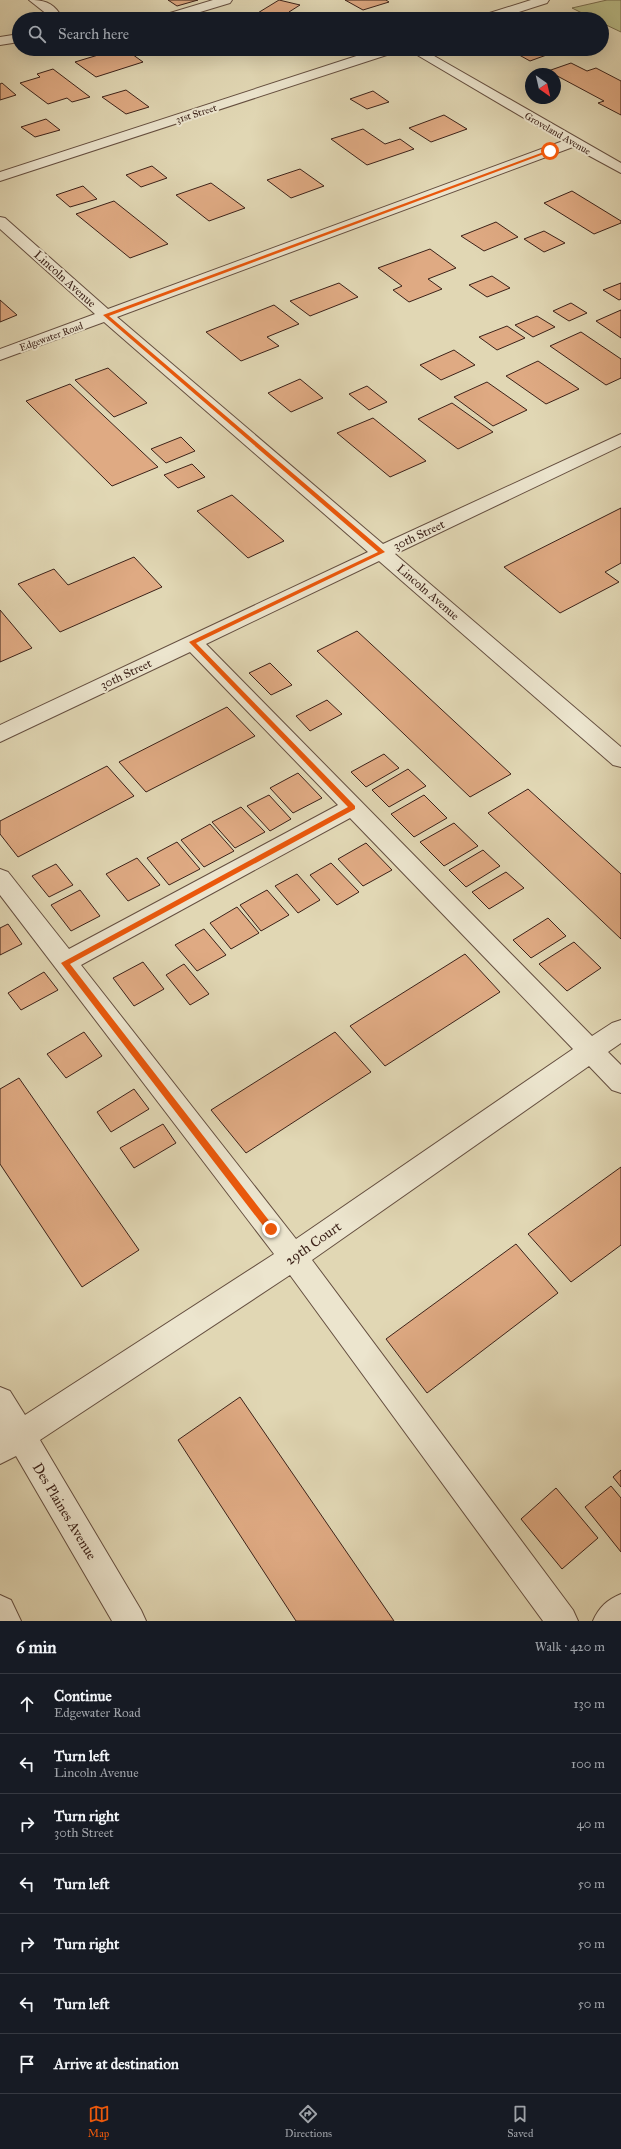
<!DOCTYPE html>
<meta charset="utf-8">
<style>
:root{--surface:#171b24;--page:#20242c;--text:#f1f3f6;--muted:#9ea1a6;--line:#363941;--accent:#ea580c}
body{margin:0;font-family:"IM FELL Great Primer",serif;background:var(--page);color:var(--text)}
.compass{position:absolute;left:525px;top:68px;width:36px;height:36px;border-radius:50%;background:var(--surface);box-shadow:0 4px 16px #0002;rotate:146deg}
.stop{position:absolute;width:12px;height:12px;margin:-9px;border:3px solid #ea580c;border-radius:50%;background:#fff}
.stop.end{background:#ea580c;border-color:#fff;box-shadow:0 1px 4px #0008}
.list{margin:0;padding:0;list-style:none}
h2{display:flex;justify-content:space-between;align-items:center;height:52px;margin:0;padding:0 16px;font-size:17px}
h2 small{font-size:13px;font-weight:400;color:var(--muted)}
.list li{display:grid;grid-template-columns:26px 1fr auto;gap:12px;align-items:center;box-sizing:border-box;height:60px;padding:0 16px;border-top:1px solid var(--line)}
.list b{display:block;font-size:15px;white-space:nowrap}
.list p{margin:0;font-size:13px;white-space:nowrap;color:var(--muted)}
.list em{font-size:13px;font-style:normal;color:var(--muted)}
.icon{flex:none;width:22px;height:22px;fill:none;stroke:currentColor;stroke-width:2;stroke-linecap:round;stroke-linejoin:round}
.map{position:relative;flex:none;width:621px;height:1621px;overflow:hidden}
.search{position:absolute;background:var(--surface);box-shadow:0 4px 16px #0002;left:12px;right:12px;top:12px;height:44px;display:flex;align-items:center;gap:10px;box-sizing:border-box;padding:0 14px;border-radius:22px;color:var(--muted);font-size:15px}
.sheet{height:472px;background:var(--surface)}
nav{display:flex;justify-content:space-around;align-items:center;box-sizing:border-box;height:56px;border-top:1px solid var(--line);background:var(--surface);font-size:11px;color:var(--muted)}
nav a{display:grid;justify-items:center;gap:2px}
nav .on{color:var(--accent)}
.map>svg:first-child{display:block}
.green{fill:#b9bc88;stroke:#7a6f50}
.building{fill:#dfaa83;stroke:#3c2219}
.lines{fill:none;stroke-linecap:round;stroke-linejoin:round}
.minor-casing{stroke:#654f40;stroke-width:2}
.minor{fill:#ece5ce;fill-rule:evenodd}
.route{fill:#ea580c}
.labels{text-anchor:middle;stroke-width:4;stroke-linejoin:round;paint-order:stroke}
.far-street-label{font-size:10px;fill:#3c2219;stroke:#ece5ce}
.street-label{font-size:12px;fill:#3c2219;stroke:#ece5ce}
.near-street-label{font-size:14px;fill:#3c2219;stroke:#ece5ce}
</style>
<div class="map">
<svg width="621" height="1621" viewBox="0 0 621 1621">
<rect width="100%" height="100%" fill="#e1d7b4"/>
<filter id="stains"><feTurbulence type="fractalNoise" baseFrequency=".005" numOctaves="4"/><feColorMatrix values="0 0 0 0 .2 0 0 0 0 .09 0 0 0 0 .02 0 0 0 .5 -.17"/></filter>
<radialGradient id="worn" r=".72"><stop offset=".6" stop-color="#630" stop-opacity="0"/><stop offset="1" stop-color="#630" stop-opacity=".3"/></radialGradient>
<path class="green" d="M607 0H621V32L602 23V19H594L572 8Z"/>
<path class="building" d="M168 0H198L177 6Z
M279 0 300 5 289 12 305 17 301 19H248Z
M345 0H386L389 2 363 10Z
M118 49H125L143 62 96 77 75 62Z
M517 49H545L552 53 530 61 512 51Z
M571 63 587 71 596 68 621 81V115L598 103 604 101 548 71Z
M53 69 90 97 72 102 67 98 48 104 20 83 40 77 37 74Z
M2 83 16 95 0 100V84Z
M126 90 149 107 126 114 102 97Z
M373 91 389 102 367 109 350 99Z
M444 115 467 129 431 142 409 128Z
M46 119 60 130 35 137 21 127Z
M363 129 385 144 400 139 414 149 367 165 331 139Z
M152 166 167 178 141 187 126 175Z
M300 169 324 186 291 198 267 180Z
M211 183 245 208 209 221 176 195Z
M83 186 97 199 70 207 56 195Z
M572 191 621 221V223L594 234 544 203Z
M114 201 168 244 130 258 76 214Z
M496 222 518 237 484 251 461 236Z
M544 231 565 243 544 252 524 239Z
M430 249 456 268 428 279 442 289 409 302 393 290 402 286 378 268Z
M492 276 510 288 487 297 469 285Z
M339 283 358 297 310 316 290 301Z
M621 283V299L619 300 603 290Z
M0 300 17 315 0 322Z
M571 303 587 313 569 321 553 311Z
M274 305 299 324 267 337 279 346 241 361 206 332Z
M621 310V338L596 321Z
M537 316 555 327 533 337 515 325Z
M507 326 525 338 497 350 479 337Z
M581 332 621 359V378L606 385 550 346Z
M454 350 475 365 441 380 420 365Z
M538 361 579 389 546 404 506 376Z
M108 368 147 403 114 417 75 380Z
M300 379 323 398 291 412 268 393Z
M487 382 527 410 493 426 454 397Z
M70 384 158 467 112 486 26 401Z
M367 386 387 402 369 410 349 394Z
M452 403 493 432 458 449 418 419Z
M373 418 426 461 390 477 337 433Z
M181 437 195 451 166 463 151 449Z
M192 464 205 477 178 488 164 475Z
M232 495 284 541 248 558 197 511Z
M621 508V563L605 572 619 582 560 613 504 567Z
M134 557 162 587 60 632 18 584 54 569 68 585Z
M0 610 32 648 0 662Z
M357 631 511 774 470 797 317 651Z
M270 663 292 685 271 695 249 673Z
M327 700 342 714 310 731 296 716Z
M227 707 255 736 146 792 119 762Z
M384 754 399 768 366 787 351 772Z
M107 766 134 796 18 857 0 834V821Z
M408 769 426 786 389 807 372 790Z
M298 773 322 798 293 813 270 788Z
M528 789 621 874V939L488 813Z
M269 795 291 819 270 831 247 806Z
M424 795 447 818 414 837 391 814Z
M241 807 265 832 235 848 212 822Z
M454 823 478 846 444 866 420 842Z
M210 824 234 851 204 867 181 840Z
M177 842 200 869 169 885 147 858Z
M366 843 392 870 363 886 338 859Z
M483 850 500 866 466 887 449 870Z
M137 858 160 885 128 901 106 874Z
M331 863 359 892 337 905 310 875Z
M56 864 73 885 49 897 32 876Z
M506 872 524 888 489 909 472 892Z
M297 874 320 900 298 913 275 886Z
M80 890 100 916 71 931 51 905Z
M267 890 289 915 261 931 240 905Z
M237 907 259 933 231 949 210 923Z
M548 918 566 936 531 958 513 940Z
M8 924 22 944 0 955V928Z
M204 929 226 955 197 971 175 945Z
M574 942 601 968 567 991 539 964Z
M465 954 500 992 385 1066 350 1026Z
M143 962 164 989 134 1006 113 978Z
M184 964 209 994 190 1005 166 975Z
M44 972 58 990 21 1010 8 993Z
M84 1032 102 1056 66 1078 47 1054Z
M335 1032 371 1072 246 1153 211 1110Z
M19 1078 139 1250 82 1287 0 1164V1089Z
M134 1089 149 1109 111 1132 97 1112Z
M163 1124 176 1143 134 1168 120 1148Z
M621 1167V1245L571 1282 528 1234Z
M516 1244 558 1293 427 1393 386 1339Z
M240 1397 394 1621H296L178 1440Z
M621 1470V1487L613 1477Z
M611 1486 621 1498V1552L585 1507Z
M556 1488 598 1538 562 1569 521 1519Z"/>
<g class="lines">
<g class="minor-casing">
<path id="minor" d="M29 0C43 0 52 2 60 14V19H48V15Z
M213 0H232L230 3 177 19H158L160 16Z
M531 0H549L547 3 497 19H478L480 16Z
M19 34V42L0 45V37Z
M378 49H397L396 52 0 181V172Z
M407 49H422L621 163V173L573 147 117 317 383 544 621 434V446L395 554 621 747V767L613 765 379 561 206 644 592 1036 612 1023 621 1020V1043L608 1052 621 1065V1093L612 1090 589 1066 312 1260 573 1610 578 1621H543L290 1275 40 1440 141 1610 146 1621H112L16 1456 0 1464V1387L10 1391 25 1415 274 1254 0 895V869L8 872 69 949 338 805 190 652 0 742V725L368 552 104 322 0 360V349L95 314 0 229V217L5 218 108 309 563 141ZM350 818 573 1049 296 1239 81 965Z
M621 1594V1621H593C599 1607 607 1600 621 1594Z
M0 1595 11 1600 21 1621H0Z"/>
</g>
<use href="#minor" class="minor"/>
</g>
<path class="route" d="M549 150 552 151 109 316 385 552 196 643 355 806V809L70 964 274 1227V1232L271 1233 268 1232 61 963 348 807 189 642 378 552 103 315Z"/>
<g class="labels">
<g class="far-street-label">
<text transform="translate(196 113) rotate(-18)" y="4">31st Street</text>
<text transform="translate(558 133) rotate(30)" y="4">Groveland Avenue</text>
<text transform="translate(51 336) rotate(-20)" y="4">Edgewater Road</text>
</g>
<g class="street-label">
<text transform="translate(65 279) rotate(42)" y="4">Lincoln Avenue</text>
<text transform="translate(419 535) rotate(-25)" y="4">30th Street</text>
<text transform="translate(428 592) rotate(41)" y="4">Lincoln Avenue</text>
<text transform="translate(126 674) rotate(-25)" y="4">30th Street</text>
</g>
<g class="near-street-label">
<text transform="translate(313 1243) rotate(-35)" y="5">29th Court</text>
<text transform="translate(65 1511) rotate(59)" y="5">Des Plaines Avenue</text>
</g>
</g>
<rect width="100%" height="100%" filter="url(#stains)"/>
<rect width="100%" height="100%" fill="url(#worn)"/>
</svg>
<svg class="compass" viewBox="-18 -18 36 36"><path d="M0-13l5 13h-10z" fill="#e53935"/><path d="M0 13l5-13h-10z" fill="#9ea1a6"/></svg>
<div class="stop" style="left:550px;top:151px"></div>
<div class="stop end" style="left:271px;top:1229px"></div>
<div class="search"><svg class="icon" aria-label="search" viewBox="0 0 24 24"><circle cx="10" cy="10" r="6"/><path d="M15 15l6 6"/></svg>Search here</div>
</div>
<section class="sheet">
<h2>6 min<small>Walk · 420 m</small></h2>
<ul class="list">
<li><svg class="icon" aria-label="ahead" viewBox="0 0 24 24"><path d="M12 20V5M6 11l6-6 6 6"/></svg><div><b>Continue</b><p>Edgewater Road</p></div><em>130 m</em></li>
<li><svg class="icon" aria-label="left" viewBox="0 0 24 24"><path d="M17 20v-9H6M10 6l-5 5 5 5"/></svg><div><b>Turn left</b><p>Lincoln Avenue</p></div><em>100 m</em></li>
<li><svg class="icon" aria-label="right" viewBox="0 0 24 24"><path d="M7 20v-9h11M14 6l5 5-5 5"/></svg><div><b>Turn right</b><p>30th Street</p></div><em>40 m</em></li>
<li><svg class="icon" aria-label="left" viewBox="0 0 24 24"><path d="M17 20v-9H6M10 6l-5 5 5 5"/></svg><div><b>Turn left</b></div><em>50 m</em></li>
<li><svg class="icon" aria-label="right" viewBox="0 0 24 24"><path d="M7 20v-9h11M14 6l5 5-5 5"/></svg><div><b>Turn right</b></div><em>50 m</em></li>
<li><svg class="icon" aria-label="left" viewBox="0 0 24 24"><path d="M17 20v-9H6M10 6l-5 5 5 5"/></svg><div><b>Turn left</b></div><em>50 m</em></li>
<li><svg class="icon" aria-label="arrive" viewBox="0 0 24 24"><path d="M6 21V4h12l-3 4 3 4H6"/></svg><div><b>Arrive at destination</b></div></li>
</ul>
</section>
<nav>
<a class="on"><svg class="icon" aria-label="map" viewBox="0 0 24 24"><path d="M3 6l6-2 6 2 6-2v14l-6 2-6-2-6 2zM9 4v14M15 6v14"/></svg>Map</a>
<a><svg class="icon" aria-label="directions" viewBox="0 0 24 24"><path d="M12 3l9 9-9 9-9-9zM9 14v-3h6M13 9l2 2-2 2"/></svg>Directions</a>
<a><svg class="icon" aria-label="saved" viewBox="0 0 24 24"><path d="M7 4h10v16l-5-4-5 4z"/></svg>Saved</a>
</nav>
